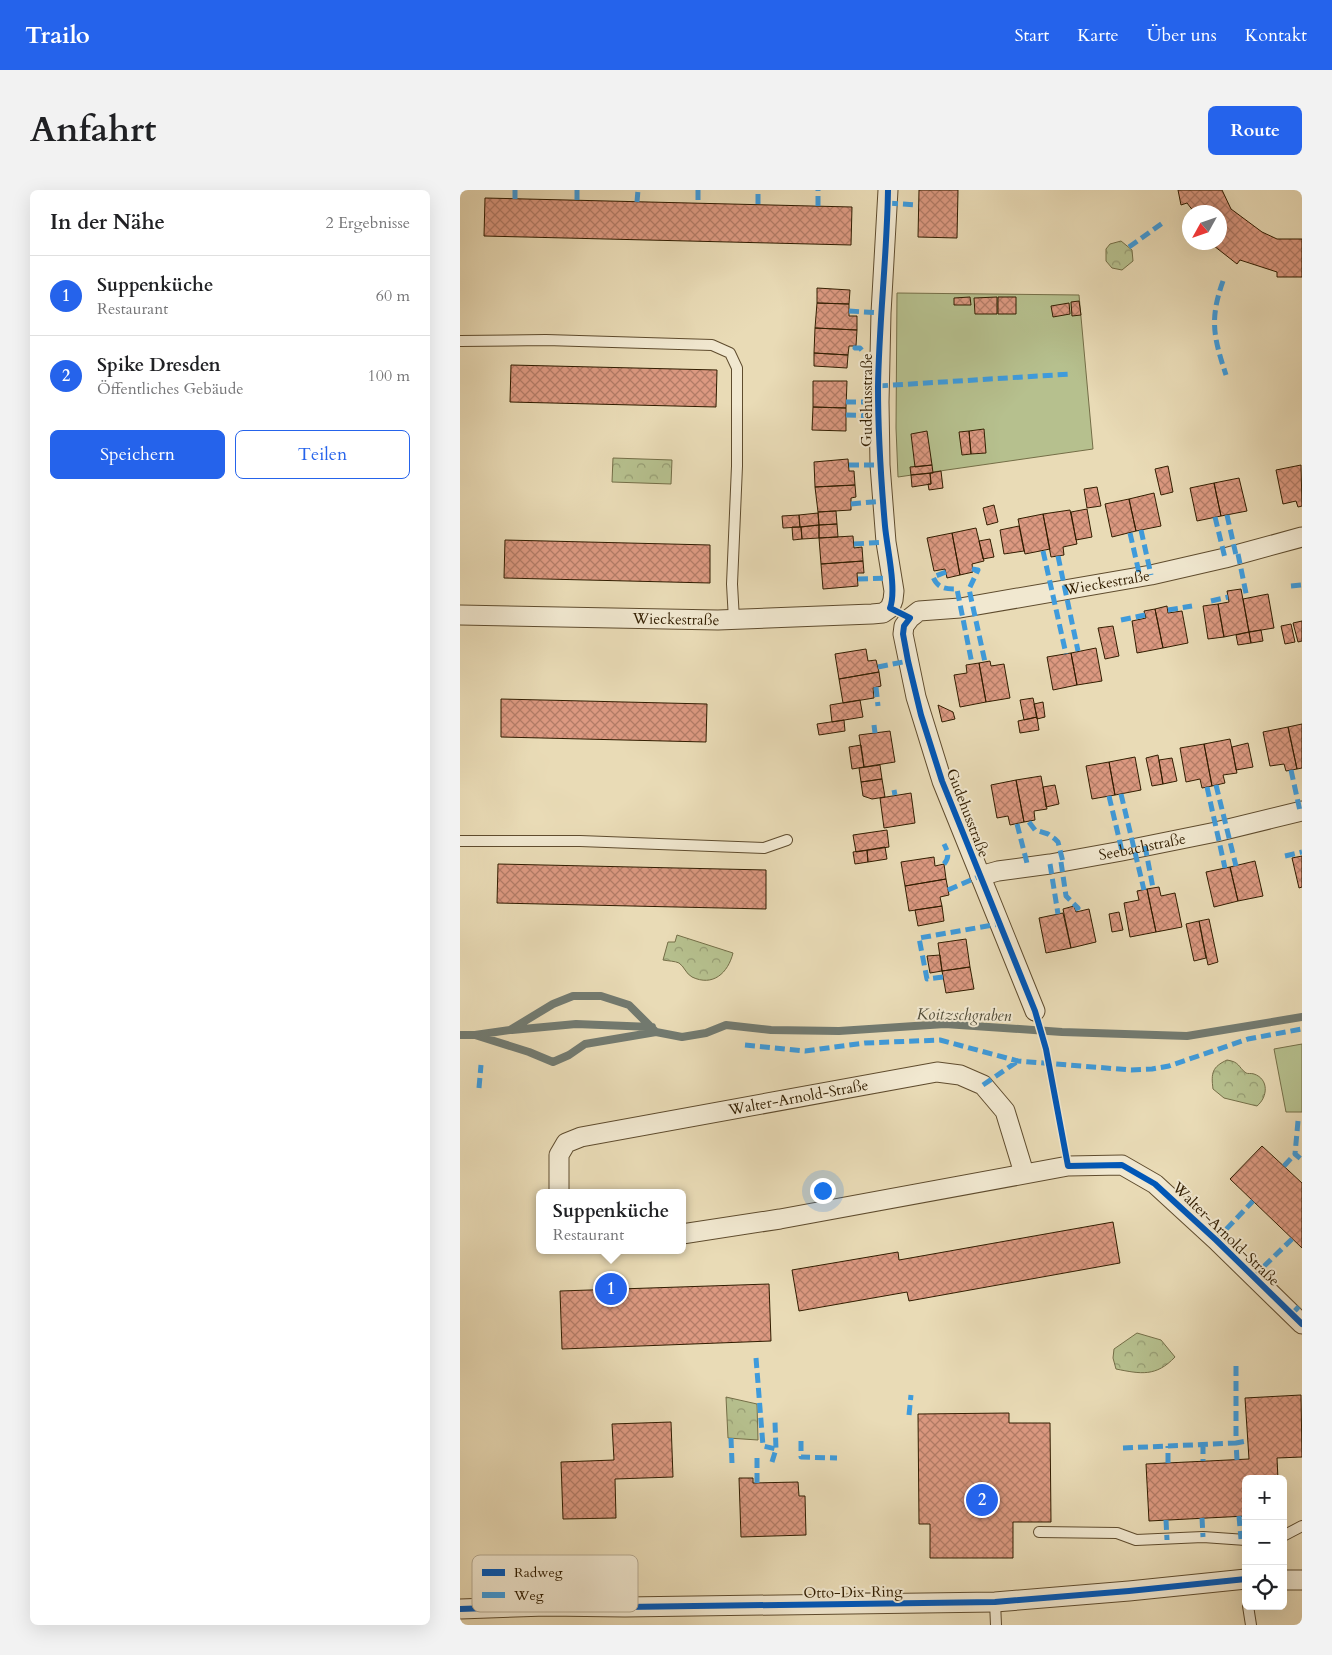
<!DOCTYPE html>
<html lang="de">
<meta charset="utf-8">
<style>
:root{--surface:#fff;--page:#f2f2f2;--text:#202124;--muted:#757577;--line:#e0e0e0;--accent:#2563eb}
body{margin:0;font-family:Cardo,serif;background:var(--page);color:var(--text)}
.controls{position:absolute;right:15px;bottom:15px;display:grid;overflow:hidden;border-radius:8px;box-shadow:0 5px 20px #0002}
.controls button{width:45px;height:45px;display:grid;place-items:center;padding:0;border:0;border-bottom:1px solid var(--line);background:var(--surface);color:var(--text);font:25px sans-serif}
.compass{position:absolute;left:722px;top:15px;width:45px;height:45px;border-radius:50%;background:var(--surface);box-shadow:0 5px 20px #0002;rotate:230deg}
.you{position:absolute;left:362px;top:1000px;width:18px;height:18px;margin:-12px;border:4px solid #fff;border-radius:50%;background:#1a73e8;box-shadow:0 0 0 8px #1a73e833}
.badge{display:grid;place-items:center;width:32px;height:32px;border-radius:50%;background:var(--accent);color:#fff;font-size:16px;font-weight:700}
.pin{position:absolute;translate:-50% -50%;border:2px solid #fff;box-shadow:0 1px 5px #0006}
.popup{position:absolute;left:76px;top:999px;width:150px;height:65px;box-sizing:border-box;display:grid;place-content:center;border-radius:8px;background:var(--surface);filter:drop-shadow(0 1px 4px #0005);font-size:16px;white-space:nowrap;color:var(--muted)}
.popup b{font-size:19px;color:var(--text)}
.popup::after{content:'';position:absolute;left:50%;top:100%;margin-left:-10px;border:10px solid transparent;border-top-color:var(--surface)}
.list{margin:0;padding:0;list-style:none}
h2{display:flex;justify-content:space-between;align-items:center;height:65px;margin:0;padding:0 20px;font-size:21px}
h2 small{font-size:16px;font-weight:400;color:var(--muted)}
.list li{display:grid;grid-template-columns:32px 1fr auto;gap:15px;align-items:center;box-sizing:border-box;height:80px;padding:0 20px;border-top:1px solid var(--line)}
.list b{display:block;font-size:19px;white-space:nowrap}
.list p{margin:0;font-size:16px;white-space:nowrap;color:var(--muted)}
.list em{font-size:16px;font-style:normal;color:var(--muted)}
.actions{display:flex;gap:10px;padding:15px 20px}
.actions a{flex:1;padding:11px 0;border:1px solid var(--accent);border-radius:8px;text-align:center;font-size:18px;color:var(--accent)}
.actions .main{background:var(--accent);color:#fff}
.icon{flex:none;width:28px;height:28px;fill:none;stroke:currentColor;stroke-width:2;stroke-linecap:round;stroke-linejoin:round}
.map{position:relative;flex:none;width:842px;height:1435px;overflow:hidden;border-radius:8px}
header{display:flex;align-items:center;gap:30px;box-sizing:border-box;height:70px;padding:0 25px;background:var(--accent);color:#fff}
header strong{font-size:24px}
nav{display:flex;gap:28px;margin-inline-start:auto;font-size:18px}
.intro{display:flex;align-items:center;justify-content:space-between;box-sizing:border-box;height:120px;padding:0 30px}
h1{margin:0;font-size:35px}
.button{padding:12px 22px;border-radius:8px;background:var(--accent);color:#fff;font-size:18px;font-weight:700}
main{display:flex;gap:30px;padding:0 30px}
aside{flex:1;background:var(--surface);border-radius:8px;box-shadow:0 5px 20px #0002}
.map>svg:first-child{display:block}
.forest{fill:url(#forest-crowns);stroke:#746e47}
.garden{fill:#b6c08e;stroke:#746e47}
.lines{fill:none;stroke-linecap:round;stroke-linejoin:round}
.stream{stroke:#727a70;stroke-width:8}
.building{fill:url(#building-cross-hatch);stroke:#311d00}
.service-casing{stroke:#5f4c2e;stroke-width:12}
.minor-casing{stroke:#5f4c2e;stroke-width:21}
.service{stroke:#f1e8d0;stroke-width:10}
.minor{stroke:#f1e8d0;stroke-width:19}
.quiet{stroke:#3e9bdc;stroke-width:5;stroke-dasharray:10 5;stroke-linecap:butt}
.cycleway-casing{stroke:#f1e8d0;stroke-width:9}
.cycleway{stroke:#0057b8;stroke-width:6}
.labels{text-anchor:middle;stroke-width:4;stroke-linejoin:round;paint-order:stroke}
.street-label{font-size:15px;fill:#311d00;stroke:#f1e8d0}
.water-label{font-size:16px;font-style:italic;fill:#514c38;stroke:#f1e8d0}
.key{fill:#f1e8d0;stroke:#b7ab92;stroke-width:1}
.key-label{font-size:14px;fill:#311d00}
</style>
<header>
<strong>Trailo</strong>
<nav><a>Start</a><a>Karte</a><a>Über uns</a><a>Kontakt</a></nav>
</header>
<div class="intro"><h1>Anfahrt</h1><a class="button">Route</a></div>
<main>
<aside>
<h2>In der Nähe<small>2 Ergebnisse</small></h2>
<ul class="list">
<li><span class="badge">1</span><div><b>Suppenküche</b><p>Restaurant</p></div><em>60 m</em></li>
<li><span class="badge">2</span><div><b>Spike Dresden</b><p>Öffentliches Gebäude</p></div><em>100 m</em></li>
</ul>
<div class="actions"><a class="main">Speichern</a><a>Teilen</a></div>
</aside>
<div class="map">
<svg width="842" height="1435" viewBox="0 0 842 1435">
<defs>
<pattern id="forest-crowns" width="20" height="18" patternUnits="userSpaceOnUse" patternTransform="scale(1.25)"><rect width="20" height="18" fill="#b6c08e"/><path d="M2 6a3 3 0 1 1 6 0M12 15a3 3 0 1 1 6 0" fill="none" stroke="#959b72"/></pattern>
<pattern id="building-cross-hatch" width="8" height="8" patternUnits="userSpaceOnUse" patternTransform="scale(1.25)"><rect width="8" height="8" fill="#dc9981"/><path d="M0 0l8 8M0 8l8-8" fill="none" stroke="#b37c67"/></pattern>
</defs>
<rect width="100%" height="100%" fill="#e9dbb6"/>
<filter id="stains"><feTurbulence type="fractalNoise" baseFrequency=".004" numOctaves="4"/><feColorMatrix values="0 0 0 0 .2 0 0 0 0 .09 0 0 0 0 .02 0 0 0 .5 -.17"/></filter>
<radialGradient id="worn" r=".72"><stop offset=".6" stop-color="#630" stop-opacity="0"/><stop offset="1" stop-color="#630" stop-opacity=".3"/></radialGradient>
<path class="forest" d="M661 51 672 60 673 71 662 80 652 78 646 71V59L650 54Z
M153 268 212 270 211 294 152 292Z
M217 745 273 763C268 783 253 797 232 787 226 784 224 776 219 773 215 771 208 771 203 770L208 752H215Z
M767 870C780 872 778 877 786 883 788 884 791 883 794 884 809 889 808 907 797 916L764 908 753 899C751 883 752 877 767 870Z
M677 1143 701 1150 715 1167C696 1187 681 1184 656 1179L653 1168 654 1159Z
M266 1207 297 1214 298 1250 268 1248Z"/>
<path class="garden" d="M437 103 619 105 633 259 438 287 436 238Z
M842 854V922H826L814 859Z"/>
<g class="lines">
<path class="stream" d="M52 840 116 834 192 837
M0 845H15L69 862 93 872 109 865 125 854 196 842 222 847 246 843 266 835 311 840 379 841 485 834 602 842 727 846 842 827
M15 845 50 840 93 814 113 806H141L169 815 196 842"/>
</g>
<path class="building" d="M459 0H498L497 48 458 47Z
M718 0H762L771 19 802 42 817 49H842V87H817V82L780 70 777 74 749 52H759V22H734L727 13 721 15Z
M25 8 392 17 391 55 24 46Z
M357 98 390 100 389 114 357 113Z
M510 107 511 115H494V108Z
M537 107V124H515L514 108Z
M538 107H556V124H538Z
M619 111 621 125 612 126 611 112Z
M357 113 389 114V126H397V140L355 138Z
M609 113 610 124 593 127 591 116Z
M355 138 397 140 396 156H389L388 165 354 163Z
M354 163 388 165 387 178 354 176Z
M51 175 257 180 256 217 50 212Z
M353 191H387L386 218 353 217Z
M353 217 386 218V241L352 240Z
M524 239 526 263 511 264 509 241Z
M467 241 472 275 455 277 451 244Z
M509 241 511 264 502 265 499 242Z
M388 269 389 281H394L395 295 355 297 354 272Z
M472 275 473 283 451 285 450 277Z
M841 275 842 316 838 317 836 311 823 314 816 280Z
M708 276 713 302 701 305 695 279Z
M481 281 483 298 469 300 468 294H471L470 283Z
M470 283 471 294 452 297 451 285Z
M779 288 787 321 761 326 754 293Z
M754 293 761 326 737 331 730 298Z
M395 295 396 307 391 308V320L358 322 355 297Z
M637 297 641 316 627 318 624 299Z
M694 303 701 336 676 341 669 309Z
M669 309 676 341 652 347 645 314Z
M534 315 538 332 527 335 523 318Z
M627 319 632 347 616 350 611 322Z
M610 320 617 354 603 357 604 365 591 367 583 324Z
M376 321 377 334 359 335 358 322Z
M358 323 359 335 340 337 339 325Z
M583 324 590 359 565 364 558 329Z
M339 325 340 337 323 338 322 326Z
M377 334 378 347 359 348V335Z
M359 335V348L342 349 341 337Z
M559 336 564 361 544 364 540 340Z
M332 337H341L342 349 333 350Z
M516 338 524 371 512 374 513 382 500 385 492 343Z
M492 343 500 385 487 388 485 379 474 381 467 348Z
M393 346 394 358 402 357 403 371 361 374 359 348Z
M530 349 534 367 523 369 519 351Z
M45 350 250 355V393L44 388Z
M403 371 404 383H397L398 396 363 399 361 374Z
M781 399 789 442 764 447 758 414 769 412 767 401Z
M808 404 814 438 789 442 783 409Z
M758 414 764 447 748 449 743 416Z
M707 416 708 423 722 421 728 453 703 458 695 419Z
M695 419 703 458 677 463 672 431 686 428 684 421Z
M842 431V451L838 452 833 433Z
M831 434 835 452 825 454 821 436Z
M653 436 659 466 645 469 638 438Z
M801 440 803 451 791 453 789 442Z
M789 442 791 453 778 455 776 445Z
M636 458 642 491 617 495 611 463Z
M406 459 408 471 416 470 419 482 379 489 375 464Z
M611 463 617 495 593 500 587 467Z
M530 471 531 476 544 474 550 508 526 512 519 473Z
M519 473 526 512 500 517 494 485 507 483 506 475Z
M419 482 421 496 413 498 414 508 383 513 379 489Z
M573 508 577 527 564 530 560 510Z
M41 509 247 514 246 552 41 547Z
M400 510 403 527 372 532 370 515Z
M583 512 585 527 577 529 574 514Z
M478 515 493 522 495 529 482 532Z
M577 527 579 540 560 543 558 531Z
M384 530 385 541 359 545 357 534Z
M842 534V578L837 579 828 537Z
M828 537 837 579 826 581 824 574 810 576 803 542Z
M430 541 435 572 404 577 399 545Z
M770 549 777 583 763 585 765 593 752 596 744 554Z
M788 553 793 577 776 580 772 557Z
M744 554 752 596 742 598 740 589 726 592 720 558Z
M401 555 404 577 392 579 389 557Z
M698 565 703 594 692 596 686 568Z
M675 567 681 600 655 605 649 572Z
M712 568 717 591 703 594 699 570Z
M649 572 655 605 632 609 626 576Z
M420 575 422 589 401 592 399 578Z
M581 586 587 619 574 621 575 630 564 632 556 590Z
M422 589 425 607 412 609 403 606 401 592Z
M556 590 564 632 550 635 548 626 537 628 531 595Z
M595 595 599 614 586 617 583 597Z
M451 603 455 633 424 638 420 608Z
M427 640 429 657 396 662 393 645Z
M425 657 427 669 408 672 407 660Z
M407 660 408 672 395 674 393 662Z
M842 666V697L839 698 832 668Z
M474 667 475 676 484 674 486 689 445 696 441 672Z
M795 671 803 706 778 711 770 677Z
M38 674 306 680V719L37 713Z
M770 677 778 711 754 717 746 682Z
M486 689 489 705 480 707 482 716 449 721 445 696Z
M699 697 701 706 715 703 722 737 696 742 687 699Z
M687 699 696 742 670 747 664 713 679 710 677 701Z
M482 716 484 731 458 736 455 720Z
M614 716 616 722 629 719 636 752 611 758 603 719Z
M659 722 663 740 652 742 649 724Z
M603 723 611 758 586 763 579 728Z
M749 729 758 772 748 775 739 731Z
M739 731 746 768 734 771 726 734Z
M506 749 510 777 482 781 478 753Z
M480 765 482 781 470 783 467 766Z
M510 777 514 799 486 803 482 781Z
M802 956 842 993V1058L770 989Z
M653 1032 660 1073 449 1111 447 1102 339 1121 332 1080 438 1062 439 1070Z
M309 1094 311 1151 102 1159 100 1101Z
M841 1205 842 1267 817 1268 818 1289H786V1326L689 1331 686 1274 789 1269 785 1208Z
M549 1223V1233H590L591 1332H553V1368H470V1334H459L458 1224Z
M211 1232 213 1287 155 1289 156 1328 103 1329 101 1272 154 1270 152 1234Z
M279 1288H293V1293L338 1292 339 1306H345L346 1345 281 1347Z"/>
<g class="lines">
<g class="service-casing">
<path id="service" d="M0 151 86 150 252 155 270 163 277 178V276L272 394 274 430
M0 651H120L304 658 327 650
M579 1342 657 1343 676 1350 743 1347 786 1350
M823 1346 842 1336
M535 1412 536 1435
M788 1416 791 1435"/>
</g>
<g class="minor-casing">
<g id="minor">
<path id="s1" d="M0 425 258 430 412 424 423 423 430 418 433 410 434 401 426 352 420 275 419 212 421 123 428 0"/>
<path id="s2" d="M520 686 538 681 590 674 662 661 756 642 842 621"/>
<path id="s3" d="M575 821 482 591 456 507 443 444 444 436 450 428 459 421 500 418 691 385 765 368 842 347"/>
<path id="s4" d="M99 1003V965L106 953 121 947 477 882 500 885 523 895 545 921 564 983"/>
<path d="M222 1044 320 1029 608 976 662 975 695 994 756 1050 842 1134"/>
<path d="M823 1390H842"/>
<path d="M0 1419 86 1416 165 1417 535 1412 669 1401 786 1389"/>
</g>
</g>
<use href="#service" class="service"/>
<use href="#minor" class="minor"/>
<path class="quiet" d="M238 0V13
M55 9V0
M117 10V0
M177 12 178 0
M428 13 458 15
M298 14V0
M358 16V0
M669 57 704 32
M763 91C749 130 754 148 766 185
M389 121 421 123
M396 156 395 158H400L408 168
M418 196 611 184
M386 212H419
M386 225 419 226
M389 275H420
M391 314 423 311
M767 325 776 365
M755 327 765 368
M681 340 691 385
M670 343 680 387
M394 354 426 352
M583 361 606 464
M778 364 787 408
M598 366 618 461
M512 379 518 380 509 399 525 472
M486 382 473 387C478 399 486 399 497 399L512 474
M398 389 431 388
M831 396 842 395
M751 411 768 407
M708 420 732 416
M661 430 685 425
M418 477 448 471
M416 497 418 516
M414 535 415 543
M831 580 840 621
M756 595 776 676
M747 597 765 678
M434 600 435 605
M661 604 684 700
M649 606 662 661
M569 632 575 640 588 644 595 649 598 652 603 672
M557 634 568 677
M685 656 693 698
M825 666 842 662
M601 672 606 706 618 718 615 719
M484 674C490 667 488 662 484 654
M590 674 598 724
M488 700 520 686
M483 787 467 789 459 748 539 734
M285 855 345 861 405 853 480 850 558 871 671 880 692 879 709 876 788 849 842 839
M523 895 558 871
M19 898 21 875
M838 931 835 964 842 970
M824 976 835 964
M756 1050 793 1011
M793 1087 832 1049
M832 1124 842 1113
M296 1168 303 1256 316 1259
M449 1225 451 1205
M271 1248 272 1273
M341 1251V1267L377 1268
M743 1254V1271
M663 1258 776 1253V1175
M297 1268V1293
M777 1270 776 1253 787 1251
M312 1272 316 1259 315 1232
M708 1273V1256
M779 1326 781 1349
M742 1328 743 1347
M706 1330 707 1350"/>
<g class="cycleway-casing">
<path id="cycleway" d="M428 0C427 66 419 131 418 197 418 243 421 290 425 336 427 358 437 400 430 418L450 428 444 436 443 444 448 471 461 525 482 591 575 821 586 859 608 976 662 975 695 994 756 1050 842 1134
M0 1419 86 1416 165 1417 535 1412 669 1401 786 1389"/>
</g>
<use href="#cycleway" class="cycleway"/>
</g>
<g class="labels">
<g class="street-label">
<text transform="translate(407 210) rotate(-90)" y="5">Gudehusstraße</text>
<text dy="5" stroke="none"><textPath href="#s3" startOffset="620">Wieckestraße</textPath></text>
<text dy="5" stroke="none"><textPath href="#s1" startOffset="216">Wieckestraße</textPath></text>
<text transform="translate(508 623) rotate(69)" y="5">Gudehusstraße</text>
<text dy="5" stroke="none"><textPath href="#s2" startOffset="165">Seebachstraße</textPath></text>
<text dy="5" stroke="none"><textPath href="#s4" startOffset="289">Walter-Arnold-Straße</textPath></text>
<text transform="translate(766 1044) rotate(44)" y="5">Walter-Arnold-Straße</text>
<text transform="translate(393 1402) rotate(-1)" y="5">Otto-Dix-Ring</text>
</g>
<g class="water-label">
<text transform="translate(504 824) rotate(1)" y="6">Koitzschgraben</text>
</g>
</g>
<rect x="12" y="1365" width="166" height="57" rx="8" class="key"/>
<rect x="22" y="1379" width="23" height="7" fill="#0057b8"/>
<rect x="22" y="1402" width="23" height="6" fill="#3e9bdc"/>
<g class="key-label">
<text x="54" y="1387">Radweg</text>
<text x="54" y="1410">Weg</text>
</g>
<rect width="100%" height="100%" filter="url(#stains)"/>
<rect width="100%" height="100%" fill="url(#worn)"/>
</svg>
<div class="controls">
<button>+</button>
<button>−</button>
<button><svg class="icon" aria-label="locate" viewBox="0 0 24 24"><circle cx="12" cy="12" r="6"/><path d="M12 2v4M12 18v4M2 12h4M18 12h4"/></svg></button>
</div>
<svg class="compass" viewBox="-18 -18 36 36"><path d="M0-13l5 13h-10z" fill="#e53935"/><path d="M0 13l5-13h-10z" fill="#757577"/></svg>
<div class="you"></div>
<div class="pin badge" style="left:151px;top:1099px">1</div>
<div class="popup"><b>Suppenküche</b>Restaurant</div>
<div class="pin badge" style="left:522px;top:1310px">2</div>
</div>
</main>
